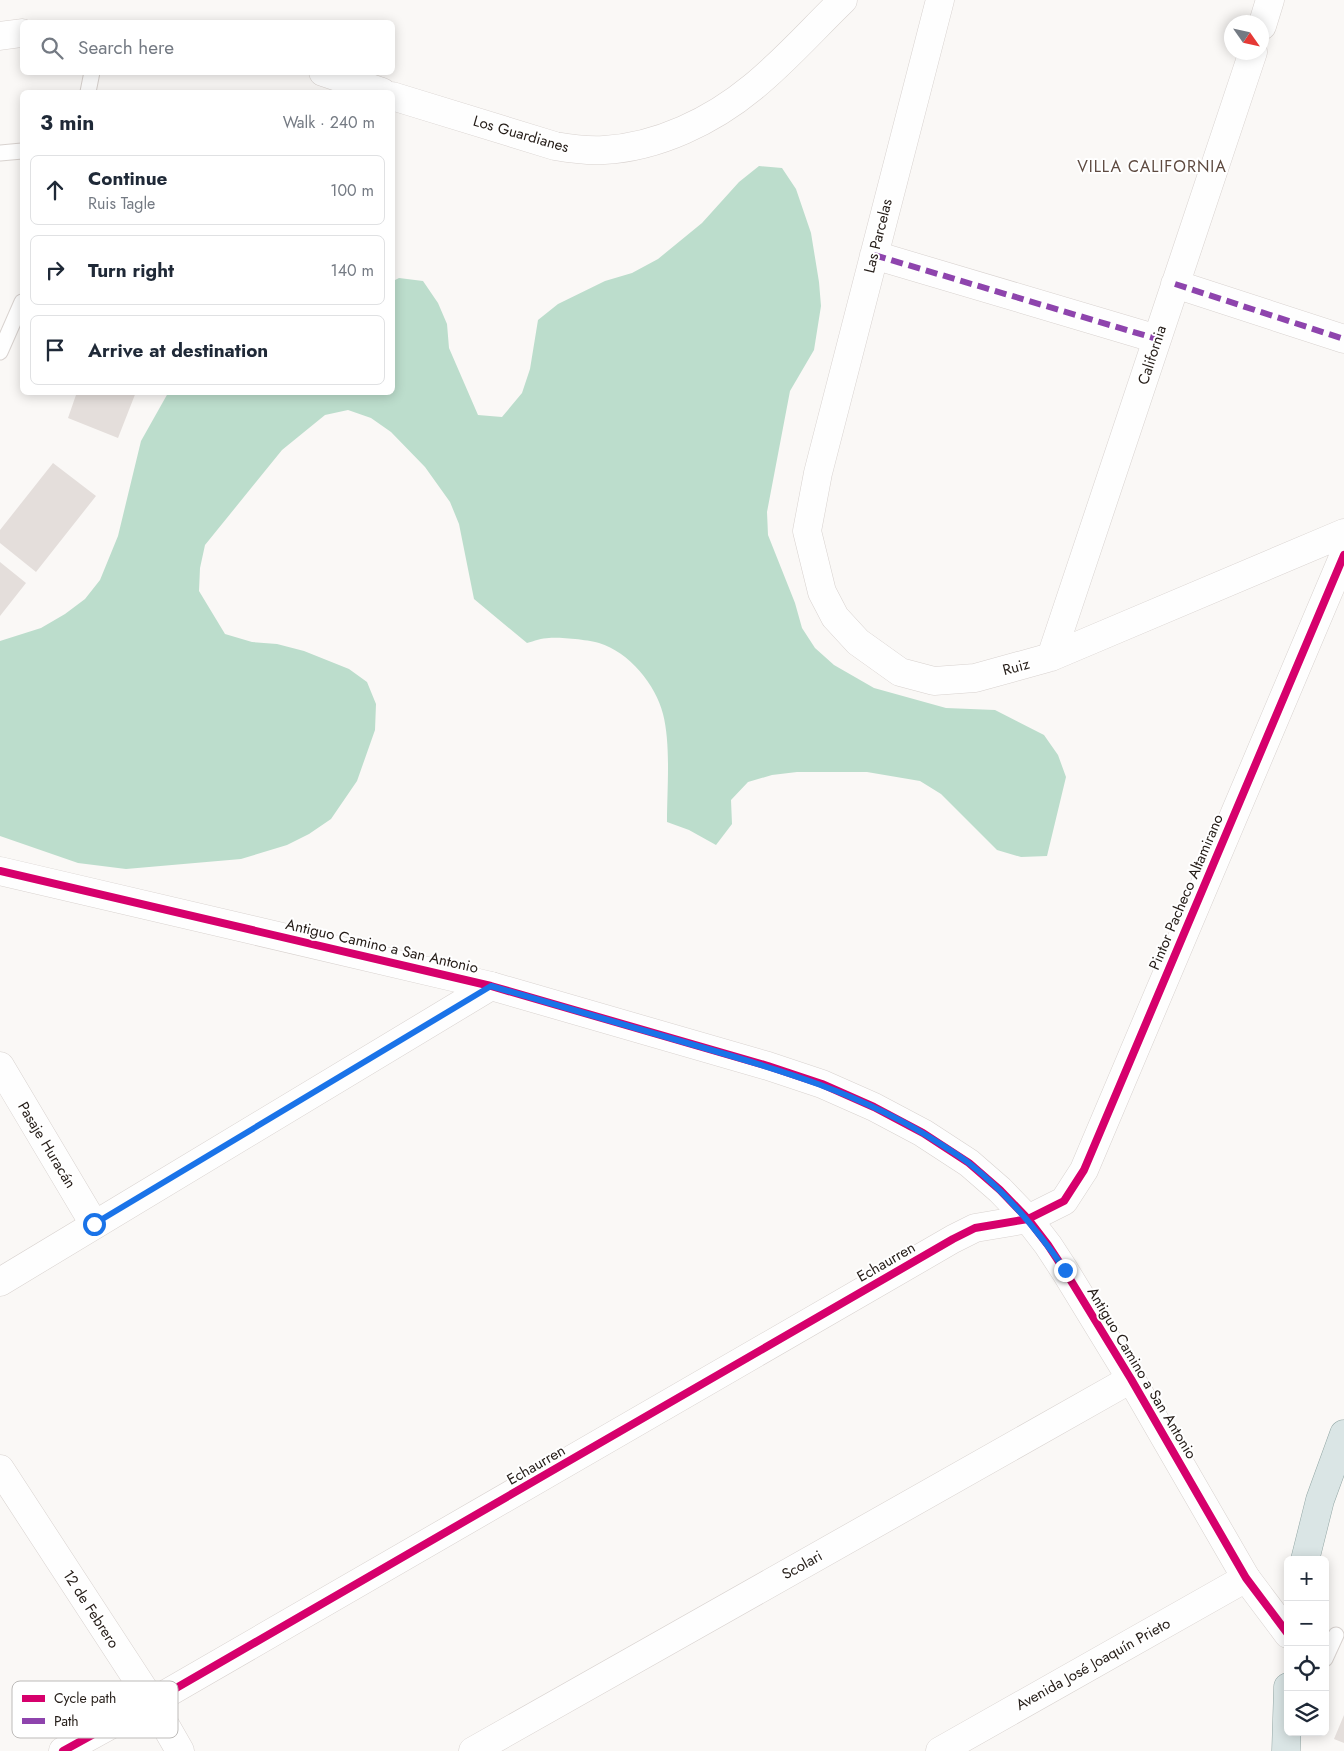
<!DOCTYPE html>
<meta charset="utf-8">
<style>
:root{--surface:#fff;--page:#f2f2f3;--text:#1f2937;--muted:#747a83;--line:#e0e1e3}
body{margin:0;font-family:Jost,sans-serif;background:var(--page);color:var(--text)}
.controls{position:absolute;right:15px;bottom:15px;display:grid;overflow:hidden;border-radius:8px;box-shadow:0 2px 12px #0003}
.controls button{width:45px;height:45px;display:grid;place-items:center;padding:0;border:0;border-bottom:1px solid var(--line);background:var(--surface);color:var(--text);font:25px sans-serif}
.compass{position:absolute;left:1224px;top:15px;width:45px;height:45px;border-radius:50%;background:var(--surface);box-shadow:0 2px 12px #0003;rotate:124deg}
.stop{position:absolute;width:15px;height:15px;margin:-11px;border:4px solid #1a73e8;border-radius:50%;background:#fff}
.stop.end{background:#1a73e8;border-color:#fff;box-shadow:0 1px 5px #0008}
.list{margin:0;padding:0;list-style:none}
h2{display:flex;justify-content:space-between;align-items:center;height:65px;margin:0;padding:0 20px;font-size:21px}
h2 small{font-size:16px;font-weight:400;color:var(--muted)}
.list li{display:grid;grid-template-columns:32px 1fr auto;gap:15px;align-items:center;box-sizing:border-box;height:70px;margin:0 10px 10px;padding:0 10px;border:1px solid var(--line);border-radius:8px}
.list b{display:block;font-size:19px;white-space:nowrap}
.list p{margin:0;font-size:16px;white-space:nowrap;color:var(--muted)}
.list em{font-size:16px;font-style:normal;color:var(--muted)}
.icon{flex:none;width:28px;height:28px;fill:none;stroke:currentColor;stroke-width:2;stroke-linecap:round;stroke-linejoin:round}
.map{position:relative;flex:none;width:1344px;height:1751px;overflow:hidden}
.search{position:absolute;background:var(--surface);box-shadow:0 2px 12px #0003;left:20px;top:20px;width:375px;height:55px;display:flex;align-items:center;gap:12px;box-sizing:border-box;padding:0 18px;border-radius:8px;color:var(--muted);font-size:19px}
.panel{position:absolute;background:var(--surface);box-shadow:0 2px 12px #0003;left:20px;top:90px;width:375px;height:305px;border-radius:8px}
.map>svg:first-child{display:block}
.forest{fill:#bcddcc}
.building{fill:#e4dedb}
.lines{fill:none;stroke-linecap:round;stroke-linejoin:round}
.service-casing{stroke:#d8d2cf;stroke-width:17}
.minor-casing{stroke:#d8d2cf;stroke-width:29}
.tertiary-casing{stroke:#d8d2cf;stroke-width:29}
.primary-casing{stroke:#92a6a4;stroke-width:29}
.service{stroke:#fefefe;stroke-width:15}
.minor{stroke:#fefefe;stroke-width:28}
.tertiary{stroke:#fefefe;stroke-width:28}
.primary{stroke:#dae5e5;stroke-width:28}
.quiet{stroke:#8e44ad;stroke-width:6;stroke-dasharray:12 6;stroke-linecap:butt}
.cycleway-casing{stroke:#fff;stroke-width:11}
.cycleway{stroke:#d6006c;stroke-width:8}
.route{stroke:#1a73e8;stroke-width:6}
.labels{text-anchor:middle;stroke-width:4;stroke-linejoin:round;paint-order:stroke}
.street-label{font-size:15px;fill:#241c17;stroke:#fff}
.neighbourhood-label{font-size:16px;letter-spacing:1px;fill:#5e4a40;stroke:#fff}
.key{fill:#fff;stroke:#bdbbb9;stroke-width:1}
.key-label{font-size:14px;fill:#241c17}
</style>
<div class="map">
<svg width="1344" height="1751" viewBox="0 0 1344 1751">
<rect width="100%" height="100%" fill="#faf8f6"/>
<path class="forest" d="M759 166 782 168 796 189 811 233 819 282 821 306 814 350 790 391 767 512 768 535 795 603 802 628 815 648 834 665 874 688 946 708 995 710 1044 735 1058 755 1066 777 1047 856 1021 857 997 850 941 794 920 781 867 772H797L772 775 748 782 731 800 732 824 716 845 689 830 667 822C667 789 671 745 663 714 656 685 629 652 599 643 589 640 560 637 549 638 542 638 534 641 527 643L474 599 459 524 450 502 425 467 391 432 371 418 348 410 325 415 282 450 205 545 200 568 199 591 225 634 252 642 277 644 304 651 349 669 367 682 376 704 375 730 357 781 331 819 309 834 287 845 241 859 126 869 78 863 0 836V641L41 628 65 614 85 599 100 580 118 536 141 441 168 393 392 392 393 281 399 278 423 281 438 303 447 324 449 348 478 415 502 417 522 393 530 369 538 320 558 304 605 281 632 273 658 259 702 223 739 182Z"/>
<path class="building" d="M77 392H136L118 438 68 418Z
M53 463 96 496 36 572 0 543V530Z
M0 562 26 583 0 616Z
M1344 1715V1743L1334 1739Z"/>
<g class="lines">
<g class="service-casing">
<path id="service" d="M88 92 92 72
M0 153 22 151
M0 352 22 302
M1325 1659 1336 1635"/>
</g>
<g class="minor-casing">
<path id="minor" d="M940 0 818 473 807 531 822 592 835 617 858 642 900 672 934 681 975 678 1051 657 1344 533
M1262 26 1270 0
M0 36 22 33
M323 72 382 92
M392 96 555 146C572 149 588 151 604 150 658 147 712 121 753 87 785 61 813 29 843 0
M874 255 1157 339
M1175 284 1344 339
M1051 657 1253 52
M0 1066 94 1224
M0 1282 491 986
M0 1469 152 1702 180 1751
M63 1751 152 1702 953 1239 975 1228 1028 1219 1064 1201 1084 1170 1344 555
M473 1751 1131 1379
M940 1751 1246 1578"/>
</g>
<g class="tertiary-casing">
<path id="tertiary" d="M0 871 491 986 768 1066 822 1084 874 1107 923 1133 969 1163 1000 1190 1028 1219 1048 1245 1065 1271 1131 1379 1246 1578 1288 1634"/>
</g>
<g class="primary-casing">
<path id="primary" d="M1305 1560 1320 1500 1344 1434
M1286 1751 1288 1687"/>
</g>
<use href="#service" class="service"/>
<use href="#minor" class="minor"/>
<use href="#tertiary" class="tertiary"/>
<use href="#primary" class="primary"/>
<path class="quiet" d="M874 255 1157 339
M1175 284 1344 339"/>
<g class="cycleway-casing">
<path id="cycleway" d="M0 871 491 986 768 1066 822 1084 874 1107 923 1133 969 1163 1000 1190 1028 1219 1048 1245 1065 1271 1131 1379 1246 1578 1288 1634
M63 1751 152 1702 953 1239 975 1228 1028 1219 1064 1201 1084 1170 1344 555"/>
</g>
<use href="#cycleway" class="cycleway"/>
</g>
<g class="lines">
<path class="route" d="M94 1224 491 986C556 1005 622 1024 687 1043 778 1069 862 1093 942 1145 951 1151 961 1157 970 1164 1008 1194 1038 1231 1065 1270"/>
</g>
<g class="labels">
<g class="street-label">
<text transform="translate(521 134) rotate(16)" y="5">Los Guardianes</text>
<text transform="translate(878 236) rotate(-76)" y="5">Las Parcelas</text>
<text transform="translate(1152 355) rotate(-72)" y="5">California</text>
<text transform="translate(1016 667) rotate(-15)" y="5">Ruiz</text>
<text transform="translate(1186 892) rotate(-67)" y="5">Pintor Pacheco Altamirano</text>
<text transform="translate(382 946) rotate(13)" y="5">Antiguo Camino a San Antonio</text>
<text transform="translate(47 1145) rotate(59)" y="5">Pasaje Huracán</text>
<text transform="translate(886 1262) rotate(-30)" y="5">Echaurren</text>
<text transform="translate(1142 1373) rotate(59)" y="5">Antiguo Camino a San Antonio</text>
<text transform="translate(536 1465) rotate(-30)" y="5">Echaurren</text>
<text transform="translate(802 1565) rotate(-29)" y="5">Scolari</text>
<text transform="translate(91 1609) rotate(57)" y="5">12 de Febrero</text>
<text transform="translate(1093 1664) rotate(-29)" y="5">Avenida José Joaquín Prieto</text>
</g>
<g class="neighbourhood-label">
<text x="1152" y="172">VILLA CALIFORNIA</text>
</g>
</g>
<rect x="12" y="1681" width="166" height="57" rx="8" class="key"/>
<rect x="22" y="1695" width="23" height="7" fill="#d6006c"/>
<rect x="22" y="1718" width="23" height="6" fill="#8e44ad"/>
<g class="key-label">
<text x="54" y="1703">Cycle path</text>
<text x="54" y="1726">Path</text>
</g>
</svg>
<div class="controls">
<button>+</button>
<button>−</button>
<button><svg class="icon" aria-label="locate" viewBox="0 0 24 24"><circle cx="12" cy="12" r="6"/><path d="M12 2v4M12 18v4M2 12h4M18 12h4"/></svg></button>
<button><svg class="icon" aria-label="layers" viewBox="0 0 24 24"><path d="M12 4l9 5-9 5-9-5zM3 14l9 5 9-5"/></svg></button>
</div>
<svg class="compass" viewBox="-18 -18 36 36"><path d="M0-13l5 13h-10z" fill="#e53935"/><path d="M0 13l5-13h-10z" fill="#747a83"/></svg>
<div class="stop" style="left:94px;top:1224px"></div>
<div class="stop end" style="left:1065px;top:1270px"></div>
<div class="search"><svg class="icon" aria-label="search" viewBox="0 0 24 24"><circle cx="10" cy="10" r="6"/><path d="M15 15l6 6"/></svg>Search here</div>
<section class="panel">
<h2>3 min<small>Walk · 240 m</small></h2>
<ul class="list">
<li><svg class="icon" aria-label="ahead" viewBox="0 0 24 24"><path d="M12 20V5M6 11l6-6 6 6"/></svg><div><b>Continue</b><p>Ruis Tagle</p></div><em>100 m</em></li>
<li><svg class="icon" aria-label="right" viewBox="0 0 24 24"><path d="M7 20v-9h11M14 6l5 5-5 5"/></svg><div><b>Turn right</b></div><em>140 m</em></li>
<li><svg class="icon" aria-label="arrive" viewBox="0 0 24 24"><path d="M6 21V4h12l-3 4 3 4H6"/></svg><div><b>Arrive at destination</b></div></li>
</ul>
</section>
</div>
